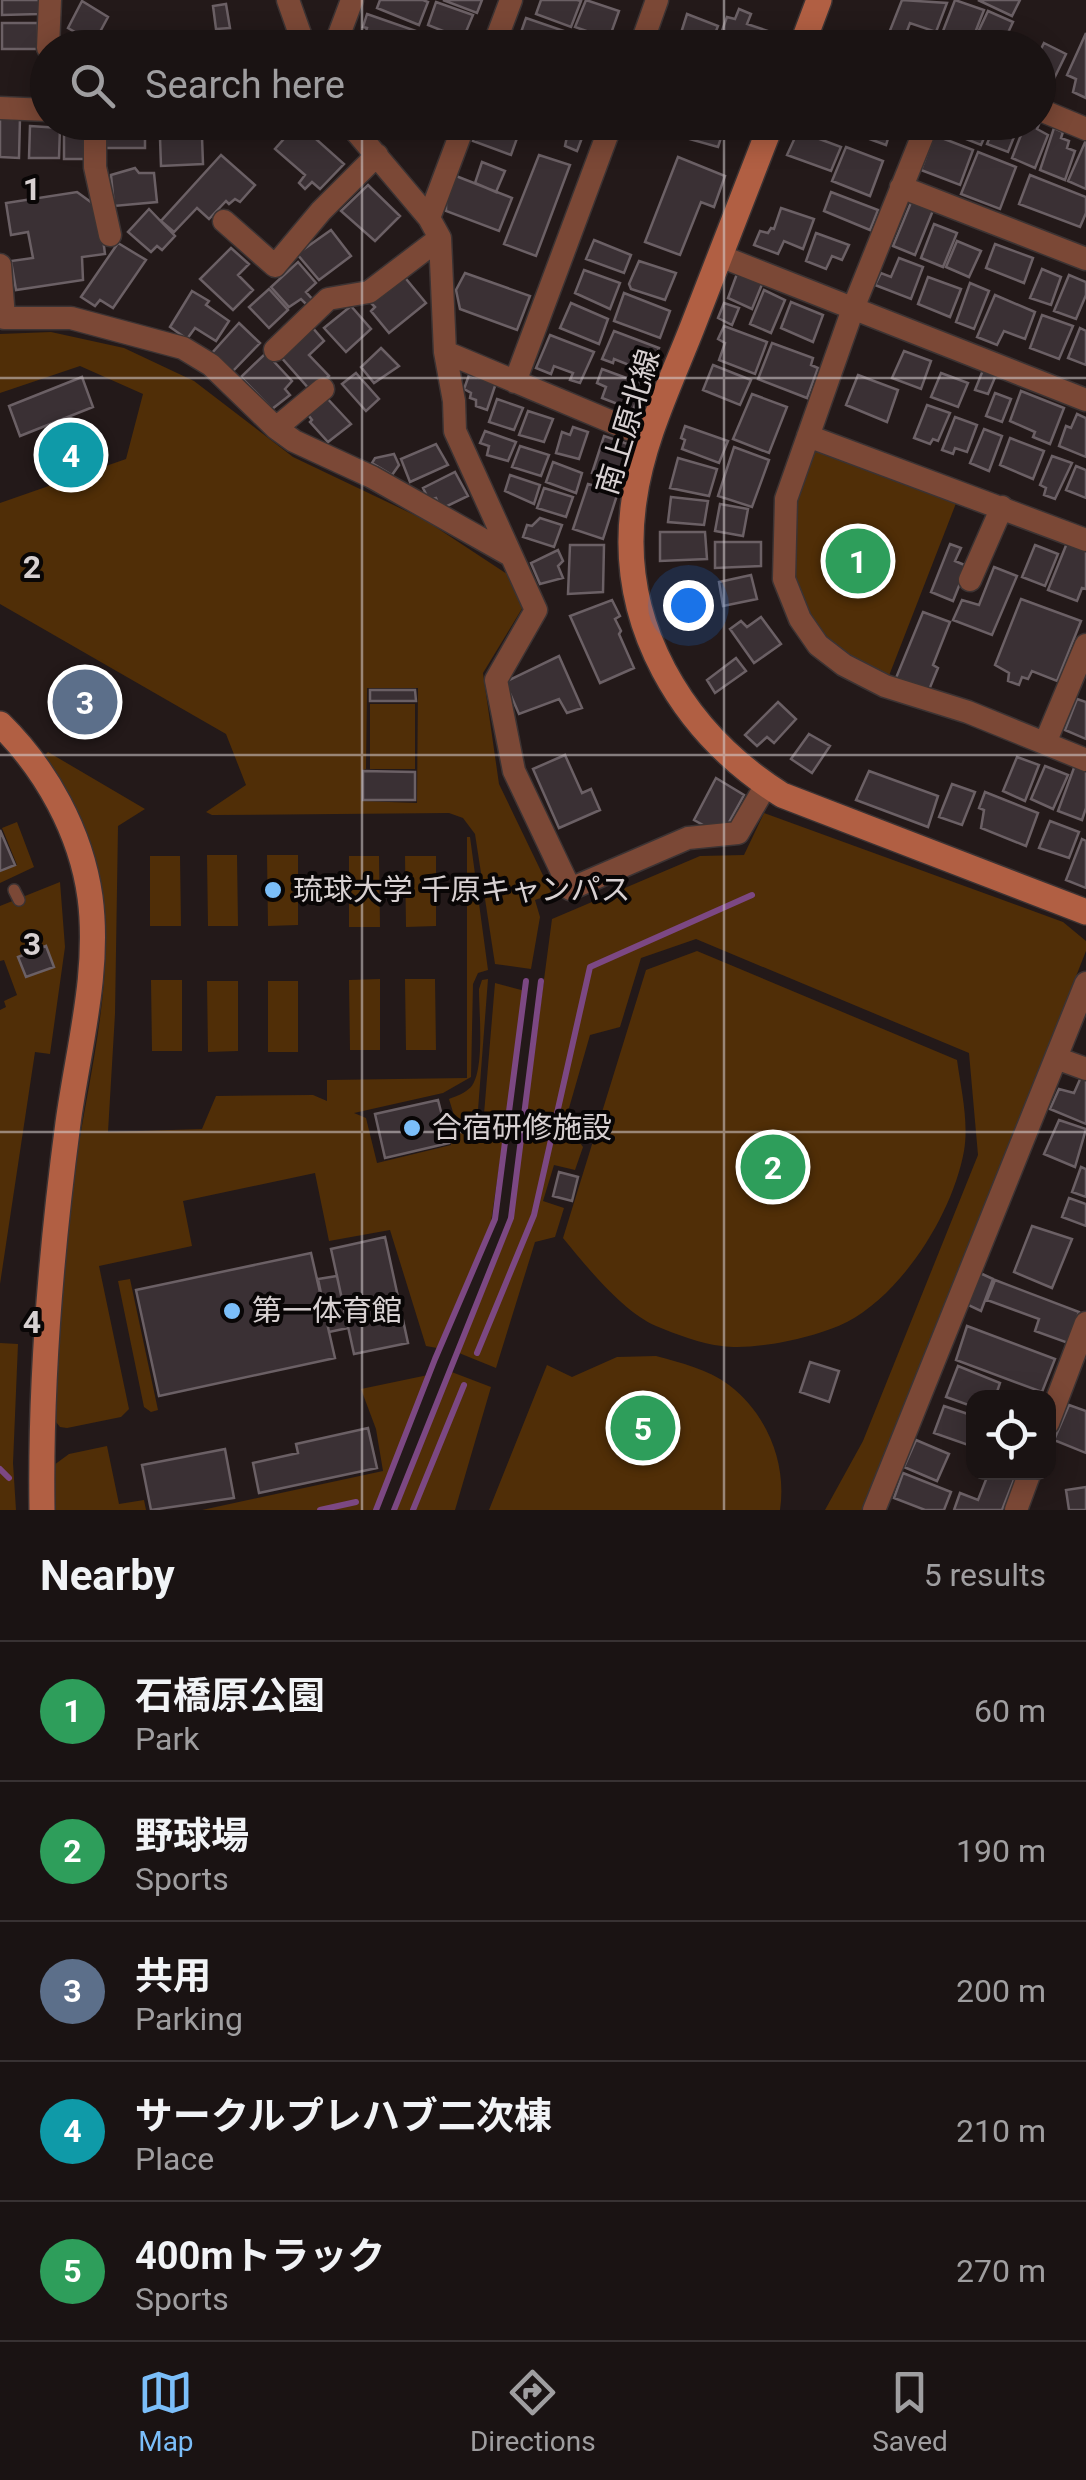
<!DOCTYPE html>
<meta charset="utf-8">
<style>
:root{--surface:#1a1313;--page:#231c1c;--text:#f1f3f6;--muted:#9f9ea0;--line:#383233;--accent:#7bbef9}
body{margin:0;font-family:Roboto,"Noto Sans JP",sans-serif;background:var(--page);color:var(--text)}
.controls{position:absolute;right:30px;bottom:30px;display:grid;overflow:hidden;border-radius:20px;box-shadow:0 5px 25px #0003}
.controls button{width:90px;height:90px;display:grid;place-items:center;padding:0;border:0;border-bottom:2px solid var(--line);background:var(--surface);color:var(--text);font:50px sans-serif}
.you{position:absolute;left:688px;top:605px;width:35px;height:35px;margin:-25px;border:8px solid #fff;border-radius:50%;background:#1a73e8;box-shadow:0 0 0 15px #1a73e833}
.badge{display:grid;place-items:center;width:65px;height:65px;border-radius:50%;background:var(--accent);color:#fff;font-size:32px;font-weight:700}
.pin{position:absolute;translate:-50% -50%;border:5px solid #fff;box-shadow:0 2px 10px #0006}
.list{margin:0;padding:0;list-style:none}
h2{display:flex;justify-content:space-between;align-items:center;height:130px;margin:0;padding:0 40px;font-size:42px}
h2 small{font-size:32px;font-weight:400;color:var(--muted)}
.list li{display:grid;grid-template-columns:65px 1fr auto;gap:30px;align-items:center;box-sizing:border-box;height:140px;padding:0 40px;border-top:2px solid var(--line)}
.list b{display:block;font-size:38px;white-space:nowrap}
.list p{margin:0;font-size:32px;white-space:nowrap;color:var(--muted)}
.list em{font-size:32px;font-style:normal;color:var(--muted)}
.icon{flex:none;width:55px;height:55px;fill:none;stroke:currentColor;stroke-width:2;stroke-linecap:round;stroke-linejoin:round}
.map{position:relative;flex:none;width:1086px;height:1510px;overflow:hidden}
.search{position:absolute;background:var(--surface);box-shadow:0 5px 25px #0003;left:30px;right:30px;top:30px;height:110px;display:flex;align-items:center;gap:25px;box-sizing:border-box;padding:0 35px;border-radius:55px;color:var(--muted);font-size:38px}
.sheet{height:830px;background:var(--surface)}
nav{display:flex;justify-content:space-around;align-items:center;box-sizing:border-box;height:140px;border-top:2px solid var(--line);background:var(--surface);font-size:28px;color:var(--muted)}
nav a{display:grid;justify-items:center;gap:5px}
nav .on{color:var(--accent)}
.map>svg:first-child{display:block}
.green{fill:#502e07;fill-rule:evenodd}
.lines{fill:none;stroke-linecap:round;stroke-linejoin:round}
.stream{stroke:#7c4883;stroke-width:6}
.building{fill:#3a3034;stroke:#6b6065;stroke-width:2.5}
.lane-casing{stroke:#3c3333;stroke-width:14}
.street-casing{stroke:#3c3333;stroke-width:25}
.secondary-casing{stroke:#3c3333;stroke-width:28}
.lane{stroke:#7b4836;stroke-width:11}
.street{stroke:#7b4836;stroke-width:22}
.secondary{stroke:#b15f43;stroke-width:25}
.grid{fill:none;stroke:#d7d0d1;stroke-width:2.5;stroke-opacity:0.55}
.poi-dot{fill:#7bbef9;stroke:#090606;stroke-width:4}
.labels{text-anchor:middle;stroke-width:8;stroke-linejoin:round;paint-order:stroke}
.street-label{font-size:30px;fill:#d7d0d1;stroke:#090606}
.poi-label{font-size:30px;fill:#d7d0d1;stroke:#090606;text-anchor:start}
.grid-label{font-size:32px;text-anchor:middle;font-weight:bold;fill:#d7d0d1;stroke:#090606;stroke-width:8;stroke-linejoin:round;paint-order:stroke}
</style>
<div class="map">
<svg width="1086" height="1510" viewBox="0 0 1086 1510">
<rect width="100%" height="100%" fill="#231919"/>
<path class="green" d="M51 332 124 348 194 381 293 457 425 520 507 574 523 607 483 673 499 784 552 894 535 900 540 917 531 969 495 964 475 834 463 818 449 813 212 815 206 812 246 785 226 734 0 604V503L126 459 143 394 80 366 0 393V334ZM367 688H418L417 803 361 801 362 770 366 769Z
M808 436 960 493 885 686 800 619 782 542Z
M370 704H415V769H370Z
M48 752 145 809 118 826 115 1014 108 1132 202 1129 216 1096 313 1095 327 1101V1080L467 1078V837H470L488 970 478 973 473 984 471 1077 443 1093 354 1113 366 1118 377 1163 451 1145 448 1130 478 1124 484 1114 495 983 525 991 491 1222 437 1348 426 1346 390 1230 329 1241 315 1173 183 1201 192 1246 99 1266 129 1409 121 1417 67 1428 60 1427 56 1422C58 1341 63 1258 74 1177 85 1091 114 991 103 904 97 848 73 804 43 757Z
M764 813 1063 922 1086 941V951L865 1510H825L863 1441 978 1155 969 1053 696 939 641 958 620 1027 590 1035 565 1122 583 1147 575 1170 554 1165 543 1201 564 1208 555 1237 535 1242 496 1368 459 1353 512 1222 552 919 700 856 744 855Z
M17 822 34 867 0 883V872L17 865 2 828Z
M207 855H237L238 926H208Z
M267 855H298V925L268 926Z
M150 856H180L181 926H150Z
M349 856H379L380 927H349Z
M405 856H436V926L406 927Z
M60 882 65 947 50 1054 35 1052 0 1284V1010L6 1007 4 1001 17 995 4 960 0 961V906Z
M697 951 957 1060C961 1089 969 1122 964 1151 953 1212 904 1292 847 1322 818 1337 754 1351 722 1346 702 1344 675 1334 656 1326 622 1311 586 1266 563 1238L646 970Z
M380 979V1050H350L349 980Z
M405 979H435L436 1050H406Z
M488 979 478 1110 474 1117 456 1122 449 1099C457 1096 465 1093 471 1087 485 1070 479 1013 479 989L482 980Z
M151 980H182V1051H152Z
M207 981H238V1051L208 1052Z
M268 981H298V1052H268Z
M130 1279 158 1410 151 1412 144 1407 118 1281Z
M0 1343 18 1344 13 1463 16 1510H0Z
M656 1356C681 1363 708 1369 729 1385 767 1414 787 1463 780 1510H489L547 1365 572 1377 617 1357Z
M449 1371 491 1387 455 1510H395Z
M428 1375 375 1510H202L383 1471 376 1429 361 1389Z
M107 1446 119 1504 144 1500 146 1510H55L54 1465 69 1454Z"/>
<g class="lines">
<path class="stream" d="M477 1353 534 1215 590 967 752 895
M0 1469 9 1478
M320 1510 356 1502
M376 1510 435 1359 495 1219 526 981
M394 1510 511 1218 541 981
M413 1510 464 1385"/>
</g>
<path class="building" d="M2 0H39L40 14 2 15Z
M380 0H423L428 2 419 25 377 8Z
M443 0H482L477 13Z
M541 0H577L581 1 571 27 536 14Z
M586 0 619 11 609 39 575 27Z
M902 0 947 3 936 32 910 23 904 39 889 33Z
M955 0 984 10 969 48 938 44Z
M978 0H1020L1012 16Z
M82 1 108 17 94 43 68 28Z
M436 2 473 15 463 39 428 25Z
M226 4 230 28 216 29 213 6Z
M739 9 751 14 747 24 780 35 775 48 716 47 727 17 735 19Z
M988 11 1013 22 1001 48 972 45Z
M367 14 416 31 410 48H385L370 42 372 37 365 35 367 28 363 27Z
M687 14 718 26 711 44 681 33Z
M526 18 564 31 557 48H545L519 38Z
M2 23H38V49H2Z
M1086 33V98L1073 92 1076 79 1067 75Z
M1044 43 1066 54 1048 91 1038 88V55Z
M1038 116 1042 117 1037 129 1048 135 1035 168 1012 158 1026 122H1038Z
M0 118H20L19 158 0 157Z
M104 122H145V148H104Z
M393 122H439L434 137Z
M480 122H501L520 130 511 155 473 141Z
M588 122 577 151 565 146 568 132 542 123Z
M687 122H706L724 129 718 147 682 137Z
M857 122H893L886 145 853 133Z
M966 122H991L981 145 961 137Z
M996 122H1020L1008 152 987 144Z
M64 123 89 126 90 159H64Z
M298 123 344 164 320 189 312 182 305 189 299 183 305 175 275 149Z
M30 126 60 128 59 158H29Z
M1054 128 1063 132 1061 138 1069 141 1067 148 1075 151 1065 180 1040 170Z
M798 131 841 147 831 171 787 155Z
M934 135 973 150 960 185 921 170Z
M202 137 203 164 161 166 160 138Z
M1086 140V189L1068 181Z
M846 147 883 161 870 196 832 181Z
M978 152 1016 167 1000 209 961 194Z
M221 155 255 185 240 202 235 199 229 204 226 201 209 219 197 208 174 232 161 221Z
M539 155 570 165 536 256 504 244Z
M678 157 725 176 714 207 701 202 680 255 645 242Z
M482 162 505 171 496 192 475 183Z
M135 168 139 173H154L157 202 114 206 111 175Z
M1030 175 1086 197V213L1080 227 1019 204Z
M456 176 512 198 499 231 446 211V200Z
M368 185 400 216 375 241 341 211Z
M77 192 99 208 105 254 82 257 83 280 16 290 11 261 33 258 28 232 11 235 6 203Z
M831 192 878 210 870 230 824 211Z
M912 200 934 208 915 255 893 246Z
M781 208 814 219 803 249 784 241 778 254 754 245 760 231 768 233 771 228 774 229Z
M149 209 175 236 162 250 157 246 151 252 128 232Z
M934 224 957 233 943 267 921 258Z
M331 230 351 256 319 280 297 254Z
M816 233 849 245 842 260 832 256 826 269 806 261Z
M594 240 631 255 624 273 586 259Z
M957 241 981 251 969 277 946 267Z
M118 243 146 260 113 308 100 300 95 306 81 297Z
M995 244 1033 258 1024 283 986 268Z
M231 248 249 264 238 275 253 290 233 310 200 279Z
M899 258 923 267 911 299 875 285 881 273 891 277Z
M639 261 676 273 665 300 631 289 629 284Z
M298 262 316 283 306 292 315 302 309 307 301 299 289 307 271 287Z
M1042 269 1061 277 1051 305 1030 298Z
M584 270 620 283 610 309 575 293Z
M738 271 765 277 752 309 728 298Z
M465 273 530 296 517 330 460 309 456 290Z
M402 274 426 303 389 333 371 311 375 307 369 301Z
M1069 275 1086 282V295L1076 319 1054 311Z
M928 277 961 289 950 317 918 304Z
M970 283 989 291 974 329 956 322Z
M269 289 288 310 269 328 249 307Z
M764 290 785 300 771 333 750 324Z
M192 291 209 301 206 305 229 321 216 341 195 328 187 339 170 327Z
M624 293 670 311 660 338 614 321Z
M995 295 1035 312 1025 339 1004 331 997 345 977 337Z
M791 302 823 315 813 342 781 328Z
M571 303 608 319 599 344 560 328Z
M724 303 739 308 732 325 718 318Z
M351 306 371 329 346 352 324 328Z
M1042 315 1073 326 1059 359 1030 348Z
M239 323 260 343 232 372 212 353Z
M724 326 767 342 755 374 719 360 725 343 718 339Z
M312 327 324 341 309 355 329 376 311 391 280 356Z
M1080 328 1086 331V365L1068 358Z
M614 331 659 348 649 373 614 359 613 363 602 359Z
M550 335 594 352 580 383 570 380 573 373 554 366 551 374 536 368Z
M772 343 813 358 811 365 818 368 807 398 758 379Z
M381 348 399 366 374 383 361 367Z
M904 351 931 361 921 389 892 378Z
M266 353 292 381 285 389 290 395 272 409 241 377Z
M713 365 751 380 740 405 703 390Z
M602 369 643 384 633 410 602 398 606 387 597 383Z
M983 370 996 375 988 394 975 390Z
M356 373 379 399 366 411 342 384Z
M941 373 968 383 958 407 931 397Z
M469 375 496 383 487 410 476 406V400L470 398 471 393 464 389Z
M858 375 898 390 887 422 846 405Z
M82 377 93 407 20 436 9 406Z
M1021 391 1064 408 1050 444 1033 437 1035 432 1010 421Z
M995 393 1011 399 1002 422 986 416Z
M752 394 787 407 769 453 733 439Z
M325 396 351 424 328 442 310 422 312 420 306 412Z
M497 399 523 408 514 430 489 422Z
M927 405 950 413 938 441 933 439 930 444 914 438Z
M528 411 553 419 544 442 519 435Z
M1077 414 1086 418V457L1059 446 1066 426 1071 428Z
M955 417 977 425 967 452 955 448 953 454 942 450Z
M685 426 728 441 719 463 682 449 685 440 681 438Z
M573 427 588 432 579 459 556 453 562 432 570 435Z
M984 429 1002 436 989 471 970 463Z
M91 430 103 458 49 480 38 451Z
M485 431 516 442 508 461 487 455 489 446 480 443Z
M604 436 628 444 617 481 592 473Z
M1010 438 1044 451 1033 479 1000 465Z
M436 444 448 465 410 482 401 459Z
M520 446 549 455 541 476 512 467Z
M734 447 769 460 752 507 718 496Z
M394 454 399 465 392 475 372 463 375 458Z
M1052 456 1072 463 1055 499 1044 495 1046 488 1040 485Z
M678 458 717 469 709 496 670 488Z
M553 462 582 473 576 493 546 482Z
M1076 466 1086 470V498L1066 490Z
M455 472 468 496 441 509 436 498 429 500 423 488Z
M510 475 540 485 534 504 505 491Z
M588 484 618 492 603 539 573 529Z
M544 488 573 497 566 517 537 508Z
M671 497 708 501 704 525 668 522Z
M720 504 748 509 743 536 715 531Z
M540 518 562 525 554 547 523 537 527 525 532 526Z
M660 532H705L707 559 660 561Z
M715 542H761V566L715 568Z
M1067 543 1086 551V589L1082 588 1077 601 1048 590Z
M950 544 961 548 955 561 967 566 953 601 931 592Z
M570 545H604L603 592 568 594Z
M1035 545 1058 554 1045 586 1022 577Z
M558 550 563 561 558 566 563 578 540 584 531 563Z
M994 567 1017 576 992 635 953 620 962 600 979 605Z
M751 575 757 599 723 606 719 582Z
M1021 599 1081 621 1057 681 1032 671 1028 679 1022 677 1019 685 1008 681 1009 673 995 665Z
M612 600 620 616 615 619 621 631 619 634 634 668 600 683 570 616Z
M923 612 950 622 933 665 938 668 929 690 896 678Z
M761 617 781 644 754 663 730 629 741 621 747 627Z
M559 656 582 708 567 713 559 699 519 714 505 682Z
M736 658 746 671 715 693 707 680Z
M370 690H415L416 701H370Z
M1077 699 1086 702V739L1065 730Z
M778 702 796 719 774 743 767 737 757 746 745 735Z
M809 734 830 746 812 773 791 759Z
M565 755 582 793 591 789 600 810 559 828 533 769Z
M1017 757 1039 765 1025 801 1003 791Z
M1075 765 1086 769V808L1082 820 1058 811Z
M1045 766 1068 775 1053 809 1031 799Z
M363 771 415 772V800H363Z
M869 771 938 796 928 827 856 800Z
M716 778 744 795 728 824 705 826 694 820Z
M952 784 975 792 962 825 939 817Z
M985 792 1038 813 1026 846 981 828 984 810 979 808Z
M1050 821 1079 832 1069 858 1039 848Z
M0 830 15 865 0 871Z
M1082 839 1086 841V888L1066 880Z
M46 946 54 967 26 977 18 957Z
M1081 1077 1086 1079V1124L1050 1109 1059 1089 1074 1093Z
M438 1100 449 1143 385 1158 375 1114Z
M1059 1120 1086 1129 1075 1167 1044 1154Z
M1081 1167 1086 1169V1197L1072 1192Z
M559 1172 578 1177 572 1201 553 1196Z
M1069 1198 1086 1204V1226L1062 1217Z
M1032 1226 1072 1239 1052 1288 1014 1272Z
M385 1237 408 1343 354 1354 331 1249Z
M311 1253 335 1358 159 1396 136 1290Z
M980 1273 993 1279 981 1311 966 1304Z
M337 1276 348 1328 329 1332 318 1279Z
M995 1280 1079 1312 1068 1343 1035 1331 1039 1319 987 1300Z
M967 1326 1055 1359 1042 1392 956 1360Z
M810 1362 839 1371 829 1402 800 1392Z
M958 1366 1000 1383 995 1398H974V1407L946 1397Z
M1069 1405 1086 1411V1453L1054 1440Z
M944 1406 974 1416V1447L934 1433Z
M368 1428 377 1468 259 1493 253 1463 298 1453 296 1444Z
M916 1440 949 1454 937 1481 904 1467Z
M225 1449 234 1498 151 1510 142 1465Z
M989 1472H1017L1002 1510H954L960 1493 978 1500Z
M903 1473 951 1492 944 1510H925L894 1498Z
M1086 1487V1510H1069L1066 1490Z"/>
<g class="lines">
<g class="lane-casing">
<path id="lane" d="M14 890 19 900"/>
</g>
<g class="street-casing">
<path id="street" d="M288 0 305 48
M48 48 50 0
M334 48 352 0
M493 48 511 0
M640 48 657 0
M0 108 48 110
M1038 109 1086 129
M95 122V167L110 235
M348 122 429 218 440 238 445 352 454 401 455 431 536 610 496 680 514 771 570 889 688 838 738 833 766 785
M928 122 854 306 786 499 784 579 800 619 818 645 844 665 885 686 968 712 1086 760
M901 187 1086 259
M429 218 465 122
M224 221 275 266 321 211 377 155
M720 256 1086 400
M0 265 4 318H71L183 348 211 365 276 428 294 441 372 477 510 555
M275 350 328 299 369 292 440 238
M445 352 650 438
M515 382 612 122
M276 428 323 389
M808 436 1086 540
M970 580 1002 507
M1045 743 1086 645
M1056 1058 1086 1069
M1048 1423 1086 1323
M874 1510 1086 983
M1016 1510 1030 1472"/>
</g>
<g class="secondary-casing">
<path id="secondary" d="M801 48 819 0
M772 122C745 191 719 260 692 328 670 384 642 441 634 501 616 623 682 732 782 795L1086 912
M0 724C46 769 81 832 90 897 100 972 78 1049 68 1123 51 1251 40 1381 42 1510"/>
</g>
<use href="#lane" class="lane"/>
<use href="#street" class="street"/>
<use href="#secondary" class="secondary"/>
</g>
<path class="grid" d="M362 0V48M724 0V48M362 122V1510M724 122V1510M0 378H1086M0 755H1086M0 1132H1086"/>
<g class="poi-dot">
<circle cx="273" cy="890" r="10"/>
<circle cx="412" cy="1128" r="10"/>
<circle cx="232" cy="1311" r="10"/>
</g>
<g class="labels">
<g class="street-label">
<text transform="translate(628 422) rotate(-73)" y="10">南上原北線</text>
</g>
<g class="poi-label">
<text x="293" y="900">琉球大学 千原キャンパス</text>
<text x="432" y="1138">合宿研修施設</text>
<text x="252" y="1321">第一体育館</text>
</g>
</g>
<g class="grid-label">
<text x="32" y="200">1</text>
<text x="32" y="578">2</text>
<text x="32" y="955">3</text>
<text x="32" y="1333">4</text>
</g>
</svg>
<div class="controls">
<button><svg class="icon" aria-label="locate" viewBox="0 0 24 24"><circle cx="12" cy="12" r="6"/><path d="M12 2v4M12 18v4M2 12h4M18 12h4"/></svg></button>
</div>
<div class="you"></div>
<div class="pin badge" style="left:858px;top:561px;background:#2e9e5b">1</div>
<div class="pin badge" style="left:773px;top:1167px;background:#2e9e5b">2</div>
<div class="pin badge" style="left:85px;top:702px;background:#5c6f8a">3</div>
<div class="pin badge" style="left:71px;top:455px;background:#0f9aa8">4</div>
<div class="pin badge" style="left:643px;top:1428px;background:#2e9e5b">5</div>
<div class="search"><svg class="icon" aria-label="search" viewBox="0 0 24 24"><circle cx="10" cy="10" r="6"/><path d="M15 15l6 6"/></svg>Search here</div>
</div>
<section class="sheet">
<h2>Nearby<small>5 results</small></h2>
<ul class="list">
<li><span class="badge" style="background:#2e9e5b">1</span><div><b>石橋原公園</b><p>Park</p></div><em>60 m</em></li>
<li><span class="badge" style="background:#2e9e5b">2</span><div><b>野球場</b><p>Sports</p></div><em>190 m</em></li>
<li><span class="badge" style="background:#5c6f8a">3</span><div><b>共用</b><p>Parking</p></div><em>200 m</em></li>
<li><span class="badge" style="background:#0f9aa8">4</span><div><b>サークルプレハブ二次棟</b><p>Place</p></div><em>210 m</em></li>
<li><span class="badge" style="background:#2e9e5b">5</span><div><b>400mトラック</b><p>Sports</p></div><em>270 m</em></li>
</ul>
</section>
<nav>
<a class="on"><svg class="icon" aria-label="map" viewBox="0 0 24 24"><path d="M3 6l6-2 6 2 6-2v14l-6 2-6-2-6 2zM9 4v14M15 6v14"/></svg>Map</a>
<a><svg class="icon" aria-label="directions" viewBox="0 0 24 24"><path d="M12 3l9 9-9 9-9-9zM9 14v-3h6M13 9l2 2-2 2"/></svg>Directions</a>
<a><svg class="icon" aria-label="saved" viewBox="0 0 24 24"><path d="M7 4h10v16l-5-4-5 4z"/></svg>Saved</a>
</nav>
